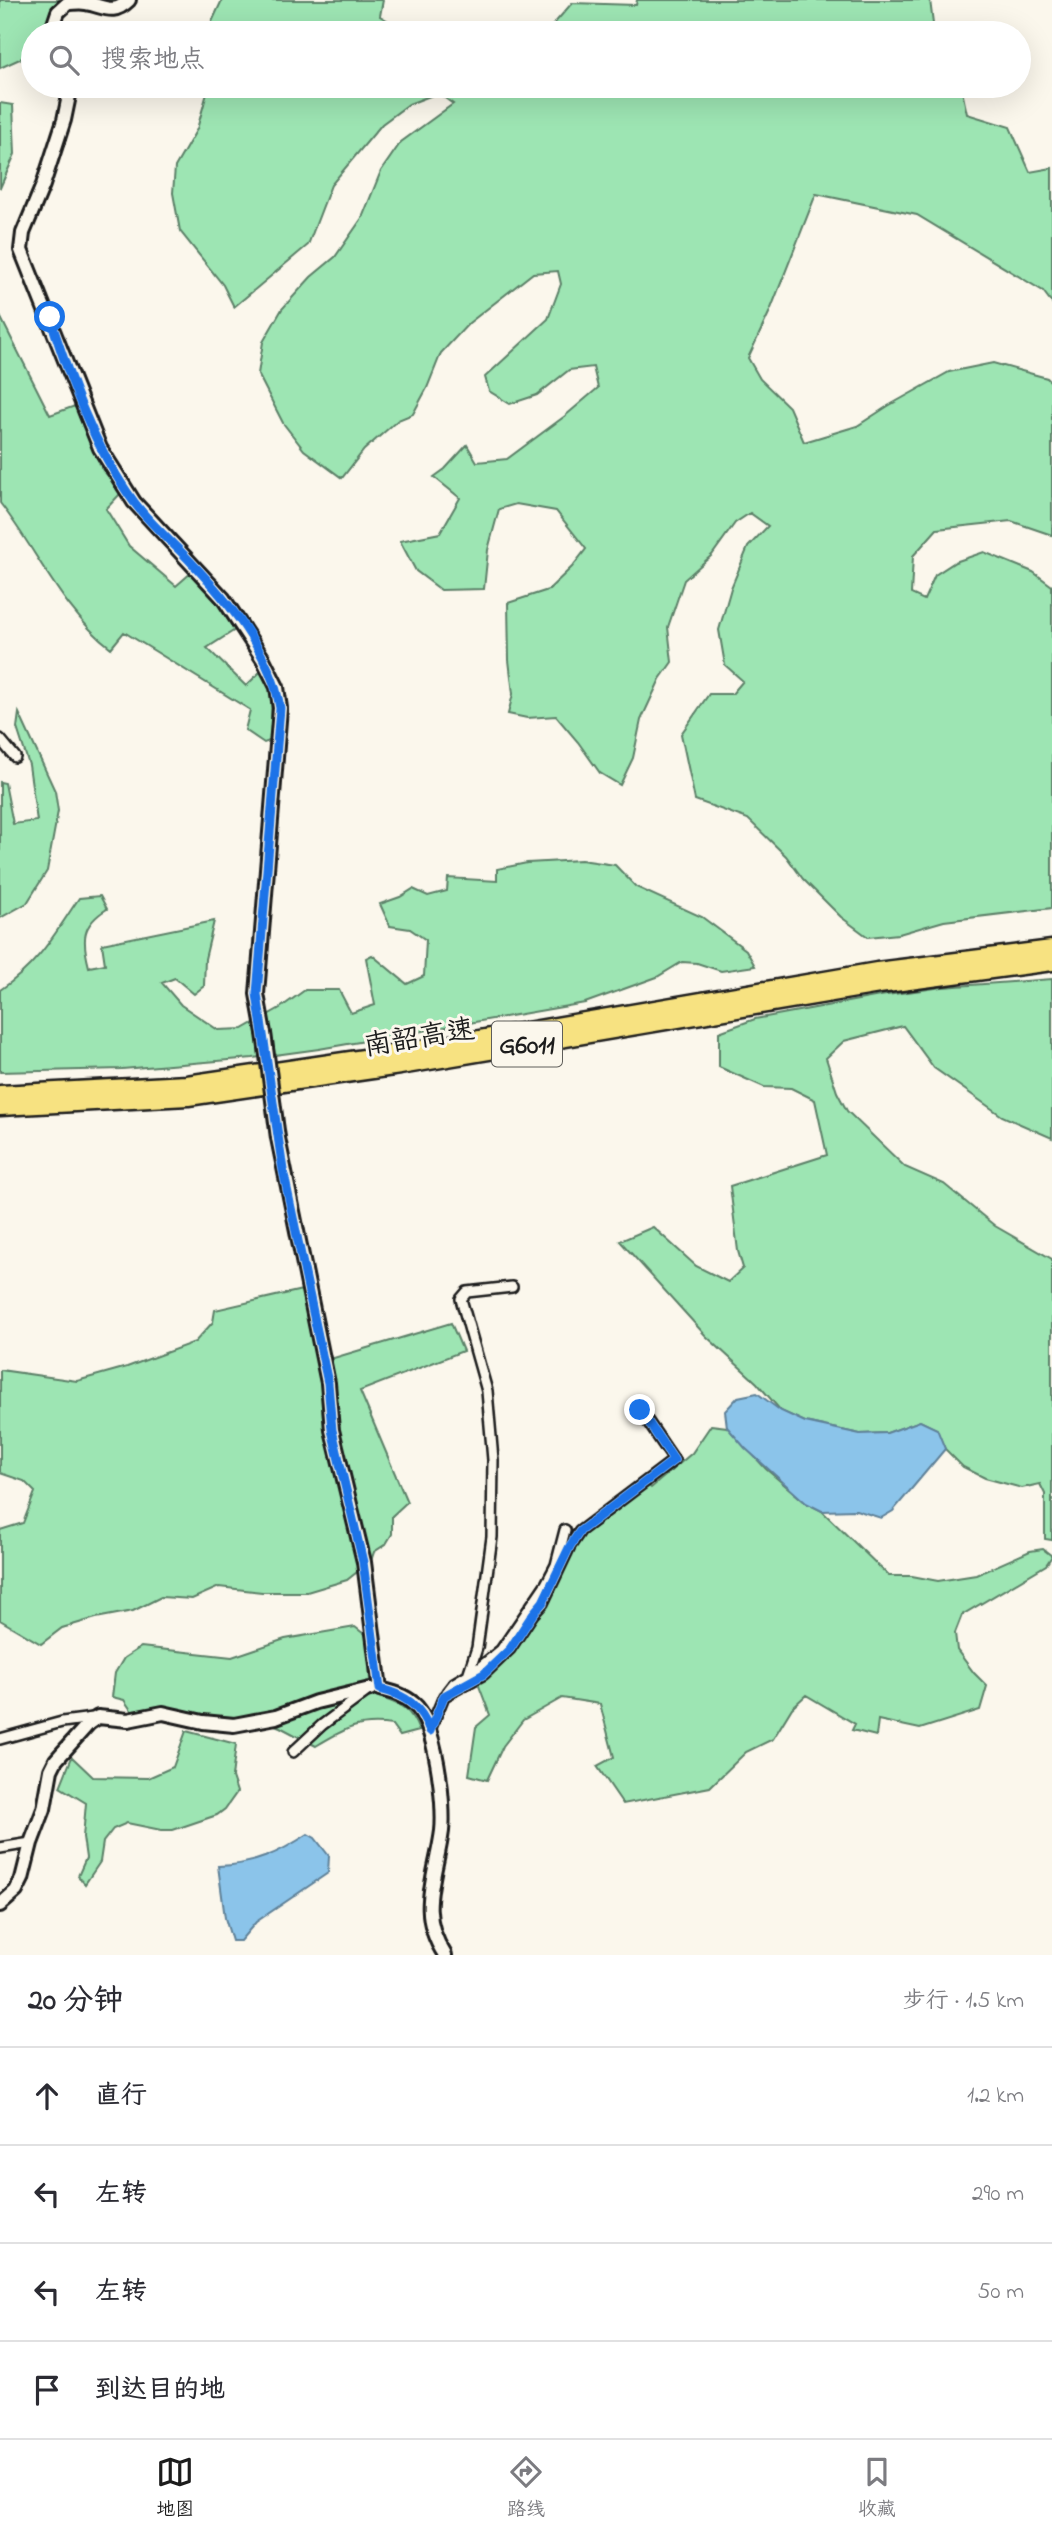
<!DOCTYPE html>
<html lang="zh">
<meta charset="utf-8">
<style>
:root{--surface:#fff;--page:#f2f2f3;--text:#2b2b33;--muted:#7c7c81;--line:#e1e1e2;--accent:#1c1c1c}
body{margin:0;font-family:"Indie Flower","LXGW WenKai TC",sans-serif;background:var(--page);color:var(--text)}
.stop{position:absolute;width:21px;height:21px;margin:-16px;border:5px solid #1a73e8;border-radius:50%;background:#fff}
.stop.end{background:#1a73e8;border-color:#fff;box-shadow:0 2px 7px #0008}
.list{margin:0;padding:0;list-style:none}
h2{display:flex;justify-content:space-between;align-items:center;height:91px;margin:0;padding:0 28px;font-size:30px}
h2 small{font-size:23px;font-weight:400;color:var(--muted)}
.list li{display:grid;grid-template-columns:46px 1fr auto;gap:21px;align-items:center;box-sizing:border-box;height:98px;padding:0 28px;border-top:2px solid var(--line)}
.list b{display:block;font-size:26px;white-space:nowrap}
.list em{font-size:23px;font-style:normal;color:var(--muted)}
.icon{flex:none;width:38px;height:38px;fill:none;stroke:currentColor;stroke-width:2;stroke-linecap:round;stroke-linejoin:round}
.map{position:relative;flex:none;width:1052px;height:1955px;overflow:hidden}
.search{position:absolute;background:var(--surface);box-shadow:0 7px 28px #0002;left:21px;right:21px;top:21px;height:77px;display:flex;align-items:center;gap:18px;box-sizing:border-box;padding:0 24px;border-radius:38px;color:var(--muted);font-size:26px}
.sheet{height:483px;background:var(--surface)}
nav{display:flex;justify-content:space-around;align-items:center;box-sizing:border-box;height:98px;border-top:2px solid var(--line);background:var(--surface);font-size:19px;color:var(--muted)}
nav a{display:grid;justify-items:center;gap:4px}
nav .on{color:var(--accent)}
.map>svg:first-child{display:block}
.green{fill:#9de5b3;stroke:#5c8068;stroke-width:2}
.water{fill:#8bc4ea;stroke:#5f8198;stroke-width:2}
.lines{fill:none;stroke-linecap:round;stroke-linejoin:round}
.street-casing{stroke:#1c1c1c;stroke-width:14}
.secondary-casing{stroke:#1c1c1c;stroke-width:18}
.highway-casing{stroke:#1c1c1c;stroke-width:21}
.street{stroke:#fbf7ec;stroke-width:9}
.secondary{stroke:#fbf7ec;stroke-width:12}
.highway{stroke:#f7e281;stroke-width:16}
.secondary-bridge-casing{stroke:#1c1c1c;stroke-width:18;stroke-linecap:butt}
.secondary-bridge{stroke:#fbf7ec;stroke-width:12}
.route{stroke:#1a73e8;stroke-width:9}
.labels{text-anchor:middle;stroke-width:6;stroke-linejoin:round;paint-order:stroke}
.shield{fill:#fbf7ec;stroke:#5f5e5a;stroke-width:2}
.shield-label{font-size:26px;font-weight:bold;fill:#1c1c1c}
.street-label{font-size:28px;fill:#1c1c1c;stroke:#fbf7ec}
</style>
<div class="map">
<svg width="1052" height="1955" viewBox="0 0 1052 1955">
<rect width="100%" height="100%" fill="#fbf7ec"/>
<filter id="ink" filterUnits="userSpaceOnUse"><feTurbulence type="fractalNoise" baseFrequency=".0143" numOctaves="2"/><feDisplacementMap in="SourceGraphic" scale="14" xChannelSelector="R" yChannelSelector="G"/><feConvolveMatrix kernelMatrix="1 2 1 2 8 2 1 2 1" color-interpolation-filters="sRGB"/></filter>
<g filter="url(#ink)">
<path class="green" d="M0 0H129L121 7 68 3 51 33H33V53L0 68Z
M222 0H383L380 16 409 33H210V26Z
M637 0H930L933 24 932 33H546L572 3 636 5Z
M209 86H961L967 114 1010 127 1030 172 1052 168V303L1043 291 917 215 816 194 770 311 748 358 760 379 789 407 804 442 857 426 888 406 949 372 993 363 1047 378 1052 383V535L1011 521 937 529 913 556 911 594 924 600 935 575 955 562 984 552 1033 572 1052 586V908L944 921 899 934 868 937 841 917 803 879 786 856 748 819 695 800 681 734 709 694H732L743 681 725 665 719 630 731 588 748 547 768 526 750 513 735 523 712 555 684 580 668 627 672 662 660 679 641 720 633 758 620 785 600 773 578 742 556 716 527 718 508 714 513 694 509 660 508 603 548 590 572 567 586 549 556 511 516 504 499 509 488 550 484 589 441 590 416 571 400 541 440 533 460 498 434 477 445 469 467 445 477 462 507 459 565 416 598 388 593 367 569 370 537 395 510 404 489 391 485 377 548 319 561 284 558 271 533 273 469 323 441 353 427 388 413 414 398 420 364 450 342 478 304 450 283 423 258 374 263 342 282 309 311 277 335 257 362 218 381 171 401 142 453 104 438 93 409 104 382 124 331 185 308 245 234 307 223 285 180 231 173 193 175 167 197 129Z
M0 103 13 105 15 154 0 188Z
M0 316 50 415 75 406 102 469 122 492 106 509 129 546 176 586 192 572 238 628 207 648 246 686 260 672 271 691 272 740 264 743 245 730 250 710 124 632 111 648C62 611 37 550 0 503Z
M19 713 55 791 58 811 47 871 27 903 0 918V782L5 783 13 824 37 821 29 765 17 728Z
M581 860 615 865 636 887 702 917 746 950 755 966 721 971 697 963 682 962 657 977 585 1003 319 1049 253 1058 122 1069 0 1072V990C38 965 54 935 79 898L100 896 107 909C81 925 82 940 89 967L105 964 102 944 214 921 205 959 204 986 194 994 175 978 162 983 181 1005 218 1030 243 1029 280 1008 305 990H339L351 1013 375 1005 366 958 372 955 407 984 424 976 426 940 410 929 390 926 380 904 400 897 413 889 428 896 447 891 448 878 497 881V869L527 863Z
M1052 979V1138L1002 1116 934 1068 903 1026 844 1041 826 1058 837 1092 847 1111 905 1167 944 1184 995 1226 1052 1259V1540L1045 1539V1494L1040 1484 1022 1488 985 1478 963 1467 945 1449 936 1429 920 1421 887 1433 860 1434 805 1422 781 1411 757 1383 706 1336 620 1241 653 1227 696 1266 728 1282 743 1268 738 1251 730 1186 827 1155 815 1100 791 1088 764 1087 719 1067V1032L755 1019 880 996 942 987Z
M302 1290 317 1363 451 1323 463 1351 360 1391 407 1502 392 1516V1534L386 1544 374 1552 371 1561 347 1580 307 1592H262L219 1587 192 1599 161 1597 133 1611 96 1618 62 1628 41 1644 0 1620V1530L23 1523 35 1492 24 1481 0 1473V1370L77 1381 127 1367 195 1342 213 1322 215 1310Z
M711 1425 727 1427 766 1469 806 1503 822 1511 889 1576H912L938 1581 976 1575 1030 1551 1043 1549 1052 1556 1046 1565 962 1615 955 1633 957 1650 974 1673 987 1686 980 1710 920 1729 878 1720 876 1736 852 1730 855 1724 806 1695 792 1708 773 1739 746 1752 710 1787 623 1804 597 1766 614 1757 600 1704 562 1698 523 1720 503 1746 487 1780 469 1775 476 1727 490 1715 476 1678 580 1531 646 1483 651 1488 692 1453Z
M355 1627 368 1637 370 1681 376 1696C399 1704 410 1706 419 1731L400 1736 392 1725C359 1720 344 1729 316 1746L280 1727 251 1716 225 1719 164 1706 133 1713 124 1700 112 1697 115 1673 124 1658 141 1647 232 1657 285 1639Z
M186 1731 236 1744 232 1777 237 1792 225 1809 217 1815 173 1830H161L127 1823 113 1829 103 1842 100 1862 85 1884 78 1876 86 1858 83 1837 86 1803 60 1787 72 1757 93 1777 148 1778 173 1767Z"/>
<path class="water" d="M757 1393 781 1411 805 1422 860 1434 887 1433 920 1421 937 1429 945 1449 893 1511 881 1518 856 1510 822 1511 806 1503 745 1448 727 1427 725 1411 738 1397Z
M308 1834 315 1838 329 1856 328 1873 256 1922 240 1941H232L225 1918 218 1866C253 1865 279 1853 308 1834Z"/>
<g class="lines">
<g class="street-casing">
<path id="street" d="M0 739 15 757
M468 1675 477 1648 492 1537 493 1460 487 1391 461 1299 467 1292 512 1287
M447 1692 454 1683 479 1668 501 1650 546 1584 556 1565 565 1530
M430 1730 444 1696 484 1674 510 1649 533 1614 543 1603 570 1546 580 1531 674 1460 640 1410
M0 1739 62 1722 93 1718
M293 1752 322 1725 365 1693
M0 1848 31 1843"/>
</g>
<g class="secondary-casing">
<path id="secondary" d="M51 33 58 12 68 3C74 3 80 2 86 3 104 6 113 16 129 0
M71 86 64 120 43 185 23 233 21 250 100 448 134 502 223 598 263 659 277 687 280 708 257 994 264 1033
M278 1138 328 1383 332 1430 364 1562 380 1689C392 1692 404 1695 414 1704 436 1722 445 1804 442 1831 436 1877 416 1912 445 1955
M0 1905 16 1891 22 1879 31 1843 44 1809 51 1770 56 1760 89 1723 98 1717 128 1720 163 1713 203 1722 234 1725 276 1717 316 1702 370 1689"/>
</g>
<g class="highway-casing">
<path id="highway" d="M0 1094 187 1084 398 1053 877 971 1052 949
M0 1107 188 1097 400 1066 879 985 1052 962"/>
</g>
<use href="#street" class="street"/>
<use href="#secondary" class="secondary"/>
<use href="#highway" class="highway"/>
<g class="secondary-bridge-casing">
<path id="secondary-bridge" d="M264 1033 278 1138"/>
</g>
<use href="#secondary-bridge" class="secondary-bridge"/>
</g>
</g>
<g class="lines" filter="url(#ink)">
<path class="route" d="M50 317C70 381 94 447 134 502 150 524 170 540 189 560 227 600 271 652 280 708L257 994 283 1170 328 1383 332 1430 363 1562 380 1689C405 1695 421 1706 430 1731L444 1696 484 1674 510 1649 533 1614 543 1602 570 1546 580 1531 674 1460 640 1410"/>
</g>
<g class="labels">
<rect class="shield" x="492" y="1021.5" width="70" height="45" rx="5"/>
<g class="shield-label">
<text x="527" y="1053">G6011</text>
</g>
<g class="street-label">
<text transform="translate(419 1036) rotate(-9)" y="10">南韶高速</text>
</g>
</g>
</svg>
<div class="stop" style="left:50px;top:317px"></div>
<div class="stop end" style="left:640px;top:1410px"></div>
<div class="search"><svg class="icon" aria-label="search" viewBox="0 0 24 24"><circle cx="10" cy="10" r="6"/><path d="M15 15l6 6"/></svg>搜索地点</div>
</div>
<section class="sheet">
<h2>20 分钟<small>步行 · 1.5 km</small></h2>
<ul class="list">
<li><svg class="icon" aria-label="ahead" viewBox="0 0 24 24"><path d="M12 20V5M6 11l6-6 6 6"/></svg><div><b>直行</b></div><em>1.2 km</em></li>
<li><svg class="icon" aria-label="left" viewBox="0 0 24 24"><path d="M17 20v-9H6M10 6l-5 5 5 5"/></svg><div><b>左转</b></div><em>290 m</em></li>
<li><svg class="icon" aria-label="left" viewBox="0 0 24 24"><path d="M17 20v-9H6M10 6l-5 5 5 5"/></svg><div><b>左转</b></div><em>50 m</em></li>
<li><svg class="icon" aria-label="arrive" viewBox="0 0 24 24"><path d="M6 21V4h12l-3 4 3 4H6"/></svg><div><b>到达目的地</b></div></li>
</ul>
</section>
<nav>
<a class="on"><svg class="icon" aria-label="map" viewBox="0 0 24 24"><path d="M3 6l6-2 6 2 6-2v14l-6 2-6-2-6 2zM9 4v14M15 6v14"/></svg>地图</a>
<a><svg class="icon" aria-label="directions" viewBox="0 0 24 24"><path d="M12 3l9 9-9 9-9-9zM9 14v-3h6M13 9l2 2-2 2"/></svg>路线</a>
<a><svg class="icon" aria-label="saved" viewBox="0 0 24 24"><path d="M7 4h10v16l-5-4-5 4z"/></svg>收藏</a>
</nav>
